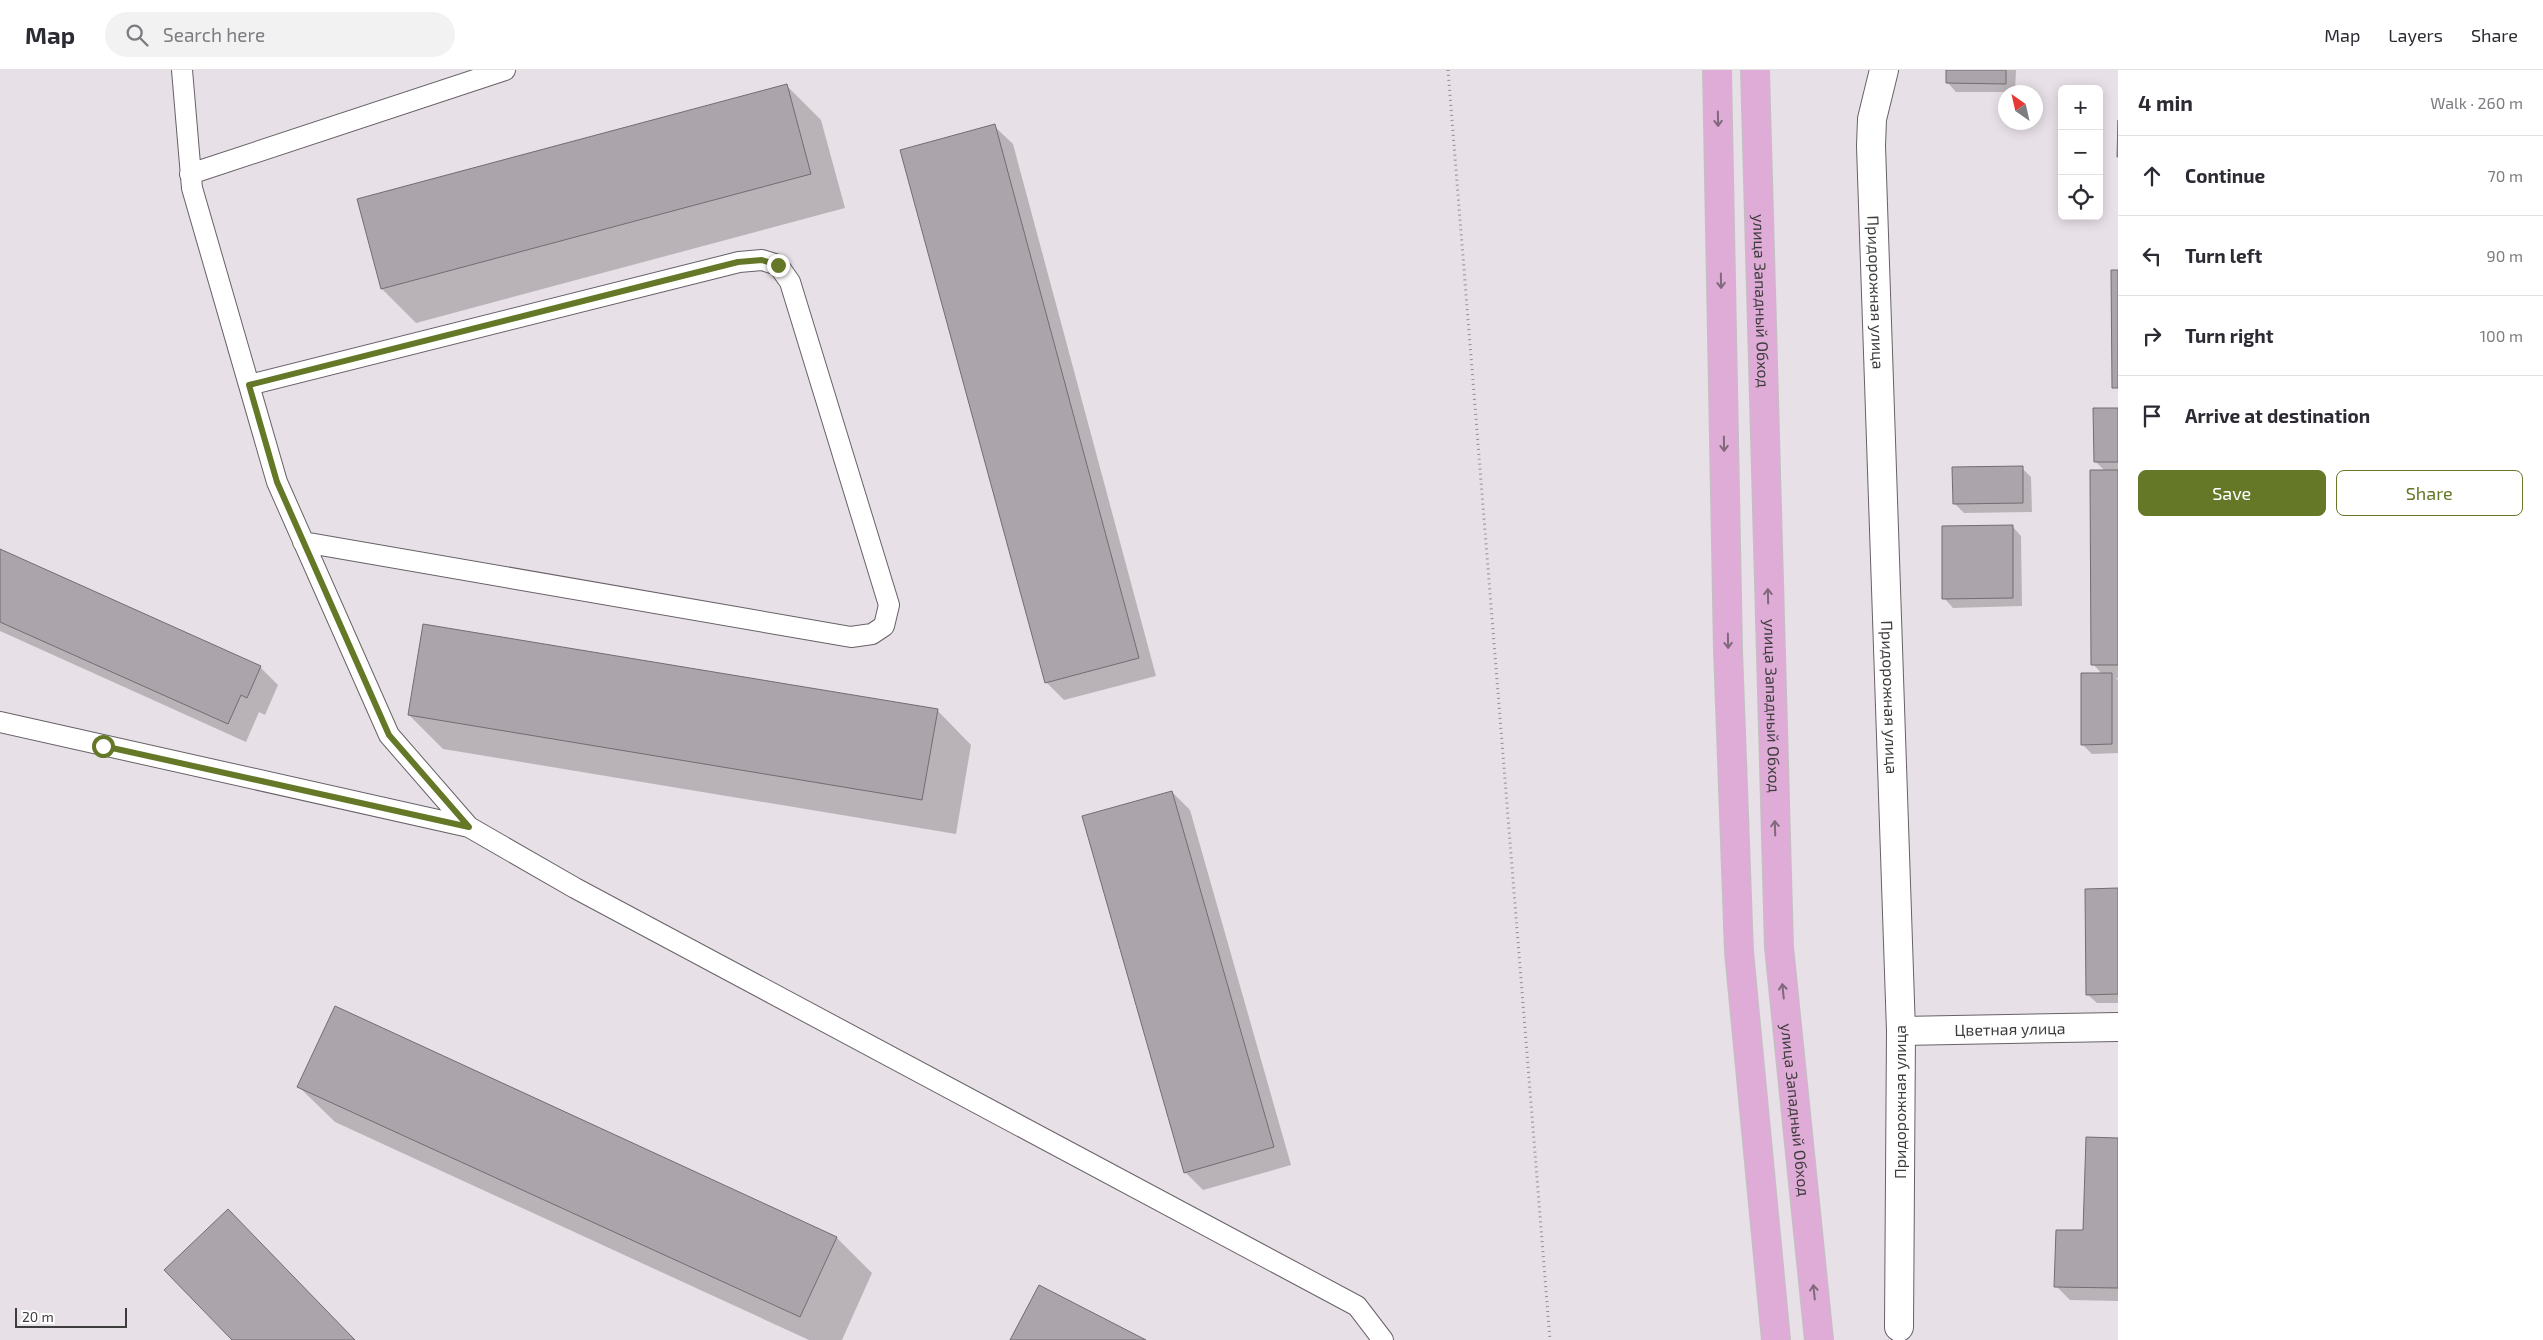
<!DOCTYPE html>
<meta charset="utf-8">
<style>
:root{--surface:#fff;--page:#f2f2f3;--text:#2b2b33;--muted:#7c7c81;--line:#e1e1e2;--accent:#647828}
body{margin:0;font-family:"Exo 2",sans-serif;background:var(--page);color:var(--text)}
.controls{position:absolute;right:15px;top:15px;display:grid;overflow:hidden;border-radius:8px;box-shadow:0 2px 12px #0003}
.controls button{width:45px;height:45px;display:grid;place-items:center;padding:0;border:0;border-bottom:1px solid var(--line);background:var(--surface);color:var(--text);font:25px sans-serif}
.compass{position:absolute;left:1998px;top:15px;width:45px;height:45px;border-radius:50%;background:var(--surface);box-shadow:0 2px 12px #0003;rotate:326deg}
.scale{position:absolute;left:15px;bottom:12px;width:112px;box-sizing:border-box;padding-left:5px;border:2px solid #3f3c3e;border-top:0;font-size:14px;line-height:18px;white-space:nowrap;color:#3f3c3e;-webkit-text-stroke:4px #fff;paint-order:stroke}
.stop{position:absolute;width:15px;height:15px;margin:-11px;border:4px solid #647828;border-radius:50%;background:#fff}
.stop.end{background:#647828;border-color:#fff;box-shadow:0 1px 5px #0008}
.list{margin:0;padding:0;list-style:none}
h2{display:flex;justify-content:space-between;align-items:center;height:65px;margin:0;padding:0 20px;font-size:21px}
h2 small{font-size:16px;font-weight:400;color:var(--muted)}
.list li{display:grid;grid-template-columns:32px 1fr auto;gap:15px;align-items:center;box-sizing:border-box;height:80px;padding:0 20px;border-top:1px solid var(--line)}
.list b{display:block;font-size:19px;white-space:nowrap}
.list em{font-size:16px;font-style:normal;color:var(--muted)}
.actions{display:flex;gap:10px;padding:15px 20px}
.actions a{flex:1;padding:11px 0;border:1px solid var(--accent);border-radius:8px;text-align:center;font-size:18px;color:var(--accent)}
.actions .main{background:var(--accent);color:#fff}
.icon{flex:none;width:28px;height:28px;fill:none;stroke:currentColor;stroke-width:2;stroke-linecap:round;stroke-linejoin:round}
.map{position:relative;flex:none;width:2118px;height:1270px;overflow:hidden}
header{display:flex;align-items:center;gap:30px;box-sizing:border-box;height:70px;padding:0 25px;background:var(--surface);border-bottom:1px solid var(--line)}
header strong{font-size:24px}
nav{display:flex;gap:28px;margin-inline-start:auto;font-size:18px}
.search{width:350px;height:45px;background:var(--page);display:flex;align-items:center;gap:12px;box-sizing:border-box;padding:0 18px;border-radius:28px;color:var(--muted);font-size:19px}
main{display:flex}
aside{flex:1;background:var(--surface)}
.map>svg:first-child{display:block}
.shadow{fill:#0003}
.building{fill:#aba4aa;stroke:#736c72}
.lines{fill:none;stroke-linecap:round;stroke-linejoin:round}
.service-casing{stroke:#686167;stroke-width:22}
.minor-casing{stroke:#686167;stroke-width:30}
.trunk-casing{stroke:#c2c1c1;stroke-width:30}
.path{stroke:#938e92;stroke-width:3;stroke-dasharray:1 4;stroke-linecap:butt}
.service{stroke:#fff;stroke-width:20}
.minor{stroke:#fff;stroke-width:28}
.trunk{stroke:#deacd6;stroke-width:28}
.oneway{stroke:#7f697b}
.route{stroke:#647828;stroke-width:6}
.labels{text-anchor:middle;stroke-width:4;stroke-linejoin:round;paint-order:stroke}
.street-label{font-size:16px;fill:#3f3c3e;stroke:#fff}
</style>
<header>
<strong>Map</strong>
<div class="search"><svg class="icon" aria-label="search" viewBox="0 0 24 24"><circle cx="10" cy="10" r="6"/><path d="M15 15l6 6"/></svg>Search here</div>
<nav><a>Map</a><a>Layers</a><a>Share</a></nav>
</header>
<main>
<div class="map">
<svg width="2118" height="1270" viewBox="0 0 2118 1270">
<rect width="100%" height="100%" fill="#e8e0e7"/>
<path class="shadow" d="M1947 0H2016L2015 22H1956L1947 12Z
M787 16 821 50 845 138 416 253 382 219Z
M994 56 1013 74 1156 606 1064 630 1046 612Z
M2118 339V608H2116L2118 610V683L2092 684 2082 674 2102 604 2093 594 2105 401 2095 391Z
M2022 398 2031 407 2032 442 1964 443 1954 433Z
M2012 456 2021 466 2022 536 1953 538 1944 528Z
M0 480 260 597 278 615 265 645 259 642 246 672 0 561Z
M937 640 971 675 956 764 443 679 409 645Z
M1172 722 1190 740 1291 1095 1203 1120 1185 1102Z
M2118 819V933H2097L2087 924Z
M299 1017 837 1168 872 1203 842 1270H809L335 1052Z
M2118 1069V1231L2070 1230 2056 1216 2084 1161Z"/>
<path class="building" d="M1946 0H2006V14L1946 13Z
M787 14 811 104 381 219 357 129Z
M2118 50V87H2117Z
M995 54 1139 588 1045 613 900 80Z
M2111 200H2118V318H2112Z
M2093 338H2118V392H2094Z
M2023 396V433L1953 434 1952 397Z
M2090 400H2118V595H2091Z
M2013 455V528L1942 529V456Z
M0 479 261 596 247 628 241 625 228 654 0 552Z
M423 554 938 639 922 730 408 645Z
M2081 603H2112V674L2081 675Z
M1172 721 1274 1077 1184 1103 1082 746Z
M2118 818V924L2086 925 2085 819Z
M335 936 837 1167 800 1247 297 1017Z
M2086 1067 2118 1068V1218L2054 1217 2056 1160H2083Z
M228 1139 355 1270H232L164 1200Z
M1039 1215 1146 1270H1010Z"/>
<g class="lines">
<g class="service-casing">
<path id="service" d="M182 0 192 118 277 412 389 665 469 757
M190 104 505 0
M249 315 739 192 762 190 778 195 790 212 889 535 884 556 872 564 851 567 303 472
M0 652 469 757 575 818 1357 1236 1383 1270"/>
</g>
<g class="minor-casing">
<g id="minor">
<path id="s1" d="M1884 0 1872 49 1871 76 1901 961 1899 1257"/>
<path id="s2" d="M1901 961 2118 957"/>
</g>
</g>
<g class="trunk-casing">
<g id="trunk">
<path d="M1717 0 1728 580 1739 882 1776 1270"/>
<path id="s3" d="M1755 0 1779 877 1819 1270"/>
</g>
</g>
<path class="path" d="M1448 0 1550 1270"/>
<use href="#service" class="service"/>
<use href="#minor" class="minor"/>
<use href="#trunk" class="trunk"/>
</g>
<defs><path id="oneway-shaft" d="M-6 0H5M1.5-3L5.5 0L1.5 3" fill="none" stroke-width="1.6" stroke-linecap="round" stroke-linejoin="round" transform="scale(1.25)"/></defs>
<g class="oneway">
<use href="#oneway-shaft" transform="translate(1718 49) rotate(89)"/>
<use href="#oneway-shaft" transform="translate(1721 211) rotate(89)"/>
<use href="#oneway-shaft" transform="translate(1724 374) rotate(89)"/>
<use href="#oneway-shaft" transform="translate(1768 526) rotate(-91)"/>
<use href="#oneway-shaft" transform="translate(1728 571) rotate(89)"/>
<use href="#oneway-shaft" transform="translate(1775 758) rotate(-92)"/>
<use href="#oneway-shaft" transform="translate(1783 921) rotate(-96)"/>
<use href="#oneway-shaft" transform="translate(1814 1222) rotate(-96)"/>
</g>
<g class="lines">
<path class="route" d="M103 676 469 757 389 665 277 412 249 315 738 192 762 190 778 195"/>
</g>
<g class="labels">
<g class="street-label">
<text dy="6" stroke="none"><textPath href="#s1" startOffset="224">Придорожная улица</textPath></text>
<text dy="6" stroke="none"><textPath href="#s3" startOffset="231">улица Западный Обход</textPath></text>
<text dy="6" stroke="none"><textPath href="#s1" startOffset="629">Придорожная улица</textPath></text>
<text dy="6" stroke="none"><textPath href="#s3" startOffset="636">улица Западный Обход</textPath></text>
<text dy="6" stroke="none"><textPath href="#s2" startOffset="109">Цветная улица</textPath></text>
<text transform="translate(1900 1032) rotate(-90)" y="6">Придорожная улица</text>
<text dy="6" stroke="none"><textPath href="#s3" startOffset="1041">улица Западный Обход</textPath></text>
</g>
</g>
</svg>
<div class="controls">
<button>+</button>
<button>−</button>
<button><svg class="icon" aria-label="locate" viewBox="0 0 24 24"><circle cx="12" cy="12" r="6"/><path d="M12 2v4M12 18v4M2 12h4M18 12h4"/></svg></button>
</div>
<svg class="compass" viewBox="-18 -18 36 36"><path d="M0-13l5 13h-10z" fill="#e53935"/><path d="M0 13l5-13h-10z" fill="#7c7c81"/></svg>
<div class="scale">20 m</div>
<div class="stop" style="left:103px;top:676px"></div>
<div class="stop end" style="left:778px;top:195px"></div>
</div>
<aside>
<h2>4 min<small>Walk · 260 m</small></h2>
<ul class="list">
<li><svg class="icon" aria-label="ahead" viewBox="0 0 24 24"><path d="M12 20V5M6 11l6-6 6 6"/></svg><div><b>Continue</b></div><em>70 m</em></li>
<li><svg class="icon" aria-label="left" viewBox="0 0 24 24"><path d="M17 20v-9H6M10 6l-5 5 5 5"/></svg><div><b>Turn left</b></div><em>90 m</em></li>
<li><svg class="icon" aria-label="right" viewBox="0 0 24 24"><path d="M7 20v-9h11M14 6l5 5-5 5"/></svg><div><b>Turn right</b></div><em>100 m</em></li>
<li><svg class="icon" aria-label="arrive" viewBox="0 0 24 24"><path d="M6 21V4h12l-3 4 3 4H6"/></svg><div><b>Arrive at destination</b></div></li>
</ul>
<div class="actions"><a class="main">Save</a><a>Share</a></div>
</aside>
</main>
